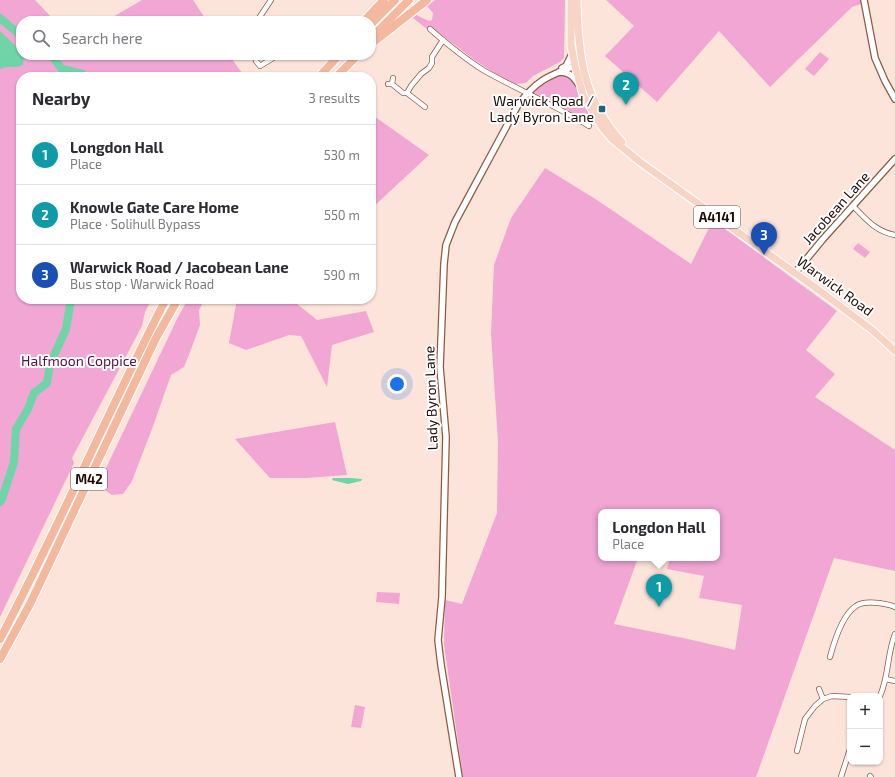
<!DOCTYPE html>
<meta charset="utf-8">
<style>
:root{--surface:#fff;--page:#f2f2f3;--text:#2b2b33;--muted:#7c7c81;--line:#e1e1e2;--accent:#2563eb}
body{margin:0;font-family:"Exo 2",sans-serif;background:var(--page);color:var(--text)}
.controls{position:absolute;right:12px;bottom:12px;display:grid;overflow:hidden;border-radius:8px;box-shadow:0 1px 3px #0004}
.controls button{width:36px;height:36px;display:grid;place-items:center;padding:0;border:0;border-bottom:1px solid var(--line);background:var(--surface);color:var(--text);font:20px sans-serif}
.you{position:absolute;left:397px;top:384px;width:14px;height:14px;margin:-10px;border:3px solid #fff;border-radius:50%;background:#1a73e8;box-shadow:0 0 0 6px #1a73e833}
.badge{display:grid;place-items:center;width:26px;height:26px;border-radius:50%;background:var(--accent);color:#fff;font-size:13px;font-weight:700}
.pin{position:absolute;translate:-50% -33px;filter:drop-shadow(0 1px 2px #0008)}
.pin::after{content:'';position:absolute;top:21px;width:14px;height:12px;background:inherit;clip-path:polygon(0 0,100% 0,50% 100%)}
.popup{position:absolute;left:598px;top:509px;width:122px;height:52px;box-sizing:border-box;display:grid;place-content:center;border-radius:8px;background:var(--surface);filter:drop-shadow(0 1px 3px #0005);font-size:13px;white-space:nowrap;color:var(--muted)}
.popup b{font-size:15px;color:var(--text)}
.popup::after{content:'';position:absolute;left:50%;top:100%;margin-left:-8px;border:8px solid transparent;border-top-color:var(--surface)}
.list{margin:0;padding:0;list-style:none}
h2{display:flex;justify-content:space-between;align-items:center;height:52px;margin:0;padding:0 16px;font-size:17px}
h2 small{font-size:13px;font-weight:400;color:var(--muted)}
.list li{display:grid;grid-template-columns:26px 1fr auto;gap:12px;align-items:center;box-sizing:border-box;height:60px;padding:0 16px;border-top:1px solid var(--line)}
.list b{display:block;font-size:15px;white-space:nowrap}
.list p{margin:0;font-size:13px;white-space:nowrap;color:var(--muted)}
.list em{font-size:13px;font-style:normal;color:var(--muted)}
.icon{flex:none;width:22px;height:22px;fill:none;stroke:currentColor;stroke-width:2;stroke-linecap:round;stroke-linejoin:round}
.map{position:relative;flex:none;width:895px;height:777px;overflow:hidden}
.search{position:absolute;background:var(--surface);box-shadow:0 1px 3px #0004;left:16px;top:16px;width:360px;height:44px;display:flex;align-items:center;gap:10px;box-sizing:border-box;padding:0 14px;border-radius:16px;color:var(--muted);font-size:15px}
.panel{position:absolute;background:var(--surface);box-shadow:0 1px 3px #0004;left:16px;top:72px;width:360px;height:232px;border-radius:16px}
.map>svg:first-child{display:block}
.green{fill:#f1a6d3;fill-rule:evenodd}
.water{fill:#6fd4a7}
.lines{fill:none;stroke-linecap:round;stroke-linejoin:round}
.river{stroke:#6fd4a7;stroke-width:8}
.minor-casing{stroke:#8e5a44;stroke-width:6}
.tertiary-casing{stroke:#8e5a44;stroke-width:8}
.primary-casing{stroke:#fff;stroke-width:9}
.motorway-casing{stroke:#fff;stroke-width:10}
.minor{stroke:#fff;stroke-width:4.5}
.tertiary{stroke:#fff;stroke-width:5.5}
.primary{stroke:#f8d4c5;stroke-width:7}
.motorway{stroke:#f4b89f;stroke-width:8}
.poi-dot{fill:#246479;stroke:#fff;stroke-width:1.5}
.labels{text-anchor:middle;stroke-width:4;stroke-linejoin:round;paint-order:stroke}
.shield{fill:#fff;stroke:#635550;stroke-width:1}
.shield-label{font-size:13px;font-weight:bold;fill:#200c05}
.poi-label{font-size:14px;fill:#200c05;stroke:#fff;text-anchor:end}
.street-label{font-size:14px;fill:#200c05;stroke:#fff}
.park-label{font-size:14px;fill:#581142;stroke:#fff}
</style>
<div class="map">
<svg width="895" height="777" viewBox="0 0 895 777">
<rect width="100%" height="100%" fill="#fde4da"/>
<path class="green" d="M0 0H35L55 21H21V55H229L245 77H21V299H76V301L77 299H152L145 312 142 326 72 458 74 463 0 617Z
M142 0H193L207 21H106Z
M435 0H565L564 58 560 62 533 76 526 83 516 84 496 74 476 61 431 27 427 29 413 18 416 15 429 21 432 20 433 13 427 6Z
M606 0H860L861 4 852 7 770 87 719 31 657 102 605 56 634 26Z
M820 52 829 59 814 76 805 69Z
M562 74C578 80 584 103 591 117L590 120H584L555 102 532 92 550 77Z
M371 114 429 155 371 209Z
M545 168 597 200 691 264 713 220 837 311 806 350 835 374 815 397 895 450V571L834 558 756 777H463L444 644 445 600 462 604 497 513 498 442 491 334 494 265 511 218ZM601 512H717V558H670L667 569 704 576 699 598 742 605 735 650 688 639 614 624 638 558H601Z
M858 243 870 252 865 258 853 249Z
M188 299H205L199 310 200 325 190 352 184 367 171 375 152 429 132 481 123 494 112 495 98 485 178 317Z
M237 299H291L317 320 366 311 374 332 332 345 327 387 301 336 289 335 246 350 229 343Z
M335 422 347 475 306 478H270L235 439Z
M377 592 400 593 399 604 376 602Z
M355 705 365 707 361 728 351 727Z"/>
<path class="water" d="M0 31 21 51V55H24L23 65C15 69 8 65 0 69Z
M333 478H351L362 479 361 481 348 484 332 480Z"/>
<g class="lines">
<path class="river" d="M0 18 21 36
M51 55 62 69 83 74 85 77
M0 502 2 499 14 462 16 429 28 409 34 393 47 383 50 364 66 329 71 299"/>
<g class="minor-casing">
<path id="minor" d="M261 21 259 18 271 0
M430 29C446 43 464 58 483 70 518 90 555 105 589 126
M256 61 260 66 273 58 275 55
M388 84H392L403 93H407L411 86 421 74 429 68 432 63V57L443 40
M392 84 393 78
M407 93 425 107
M853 206C867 220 875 231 895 235
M830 657C834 642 842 615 856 606 864 600 886 603 895 607
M886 679 895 681
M819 689 823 699
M880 696C889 676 887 654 895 634
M797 751 805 719 815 706 823 699 832 696 850 697
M870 776 871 777
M841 777 850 749"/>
</g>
<g class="tertiary-casing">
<path id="tertiary" d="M864 0 875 58 885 81 895 99
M562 68 566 66 572 54
M559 72C570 72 574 77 579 85
M795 273 823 239 895 159
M459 777 441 665 438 640 442 597 446 437 440 367 444 264 446 245 455 222 518 105C536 81 547 76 575 66"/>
</g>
<g class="primary-casing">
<path id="primary" d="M571 0V45L575 66 583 95 602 127 612 139 640 162 816 288 872 330 895 351
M577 0C578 56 583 99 622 142"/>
</g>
<g class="motorway-casing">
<path id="motorway" d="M364 21 384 0
M371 24 395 0
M373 36 409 0
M371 44 427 0
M319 77 339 55
M336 77 358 55
M0 639C59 527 108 411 166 299
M0 659 30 604 156 338 178 299"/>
</g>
<use href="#minor" class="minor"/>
<use href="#tertiary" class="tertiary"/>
<use href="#primary" class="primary"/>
<use href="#motorway" class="motorway"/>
</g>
<rect class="poi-dot" x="598" y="105" width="8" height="8" rx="2"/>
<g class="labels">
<g class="shield">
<rect x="694" y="206" width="46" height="22" rx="3"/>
<rect x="71" y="468" width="36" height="22" rx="3"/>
</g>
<g class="shield-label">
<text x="717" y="222">A4141</text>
<text x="89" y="484">M42</text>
</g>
<g class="poi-label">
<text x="594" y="106">Warwick Road /<tspan x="594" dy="16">Lady Byron Lane</tspan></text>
</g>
<g class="street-label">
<text transform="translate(836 208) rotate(-48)" y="5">Jacobean Lane</text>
<text transform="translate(835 286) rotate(36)" y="5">Warwick Road</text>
<text transform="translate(431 398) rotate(-92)" y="5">Lady Byron Lane</text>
</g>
<g class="park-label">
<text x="79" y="366">Halfmoon Coppice</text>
</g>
</g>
</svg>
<div class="controls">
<button>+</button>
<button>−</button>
</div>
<div class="you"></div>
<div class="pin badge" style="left:659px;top:607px;background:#0f9aa8">1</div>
<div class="popup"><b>Longdon Hall</b>Place</div>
<div class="pin badge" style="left:626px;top:105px;background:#0f9aa8">2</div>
<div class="pin badge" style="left:764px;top:255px;background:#1a4fb4">3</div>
<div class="search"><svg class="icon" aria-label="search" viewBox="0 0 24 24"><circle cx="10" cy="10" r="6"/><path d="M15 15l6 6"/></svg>Search here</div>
<section class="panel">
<h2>Nearby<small>3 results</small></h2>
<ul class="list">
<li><span class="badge" style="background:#0f9aa8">1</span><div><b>Longdon Hall</b><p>Place</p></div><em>530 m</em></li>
<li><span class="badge" style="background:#0f9aa8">2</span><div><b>Knowle Gate Care Home</b><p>Place · Solihull Bypass</p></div><em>550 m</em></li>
<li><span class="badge" style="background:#1a4fb4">3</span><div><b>Warwick Road / Jacobean Lane</b><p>Bus stop · Warwick Road</p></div><em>590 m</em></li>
</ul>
</section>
</div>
